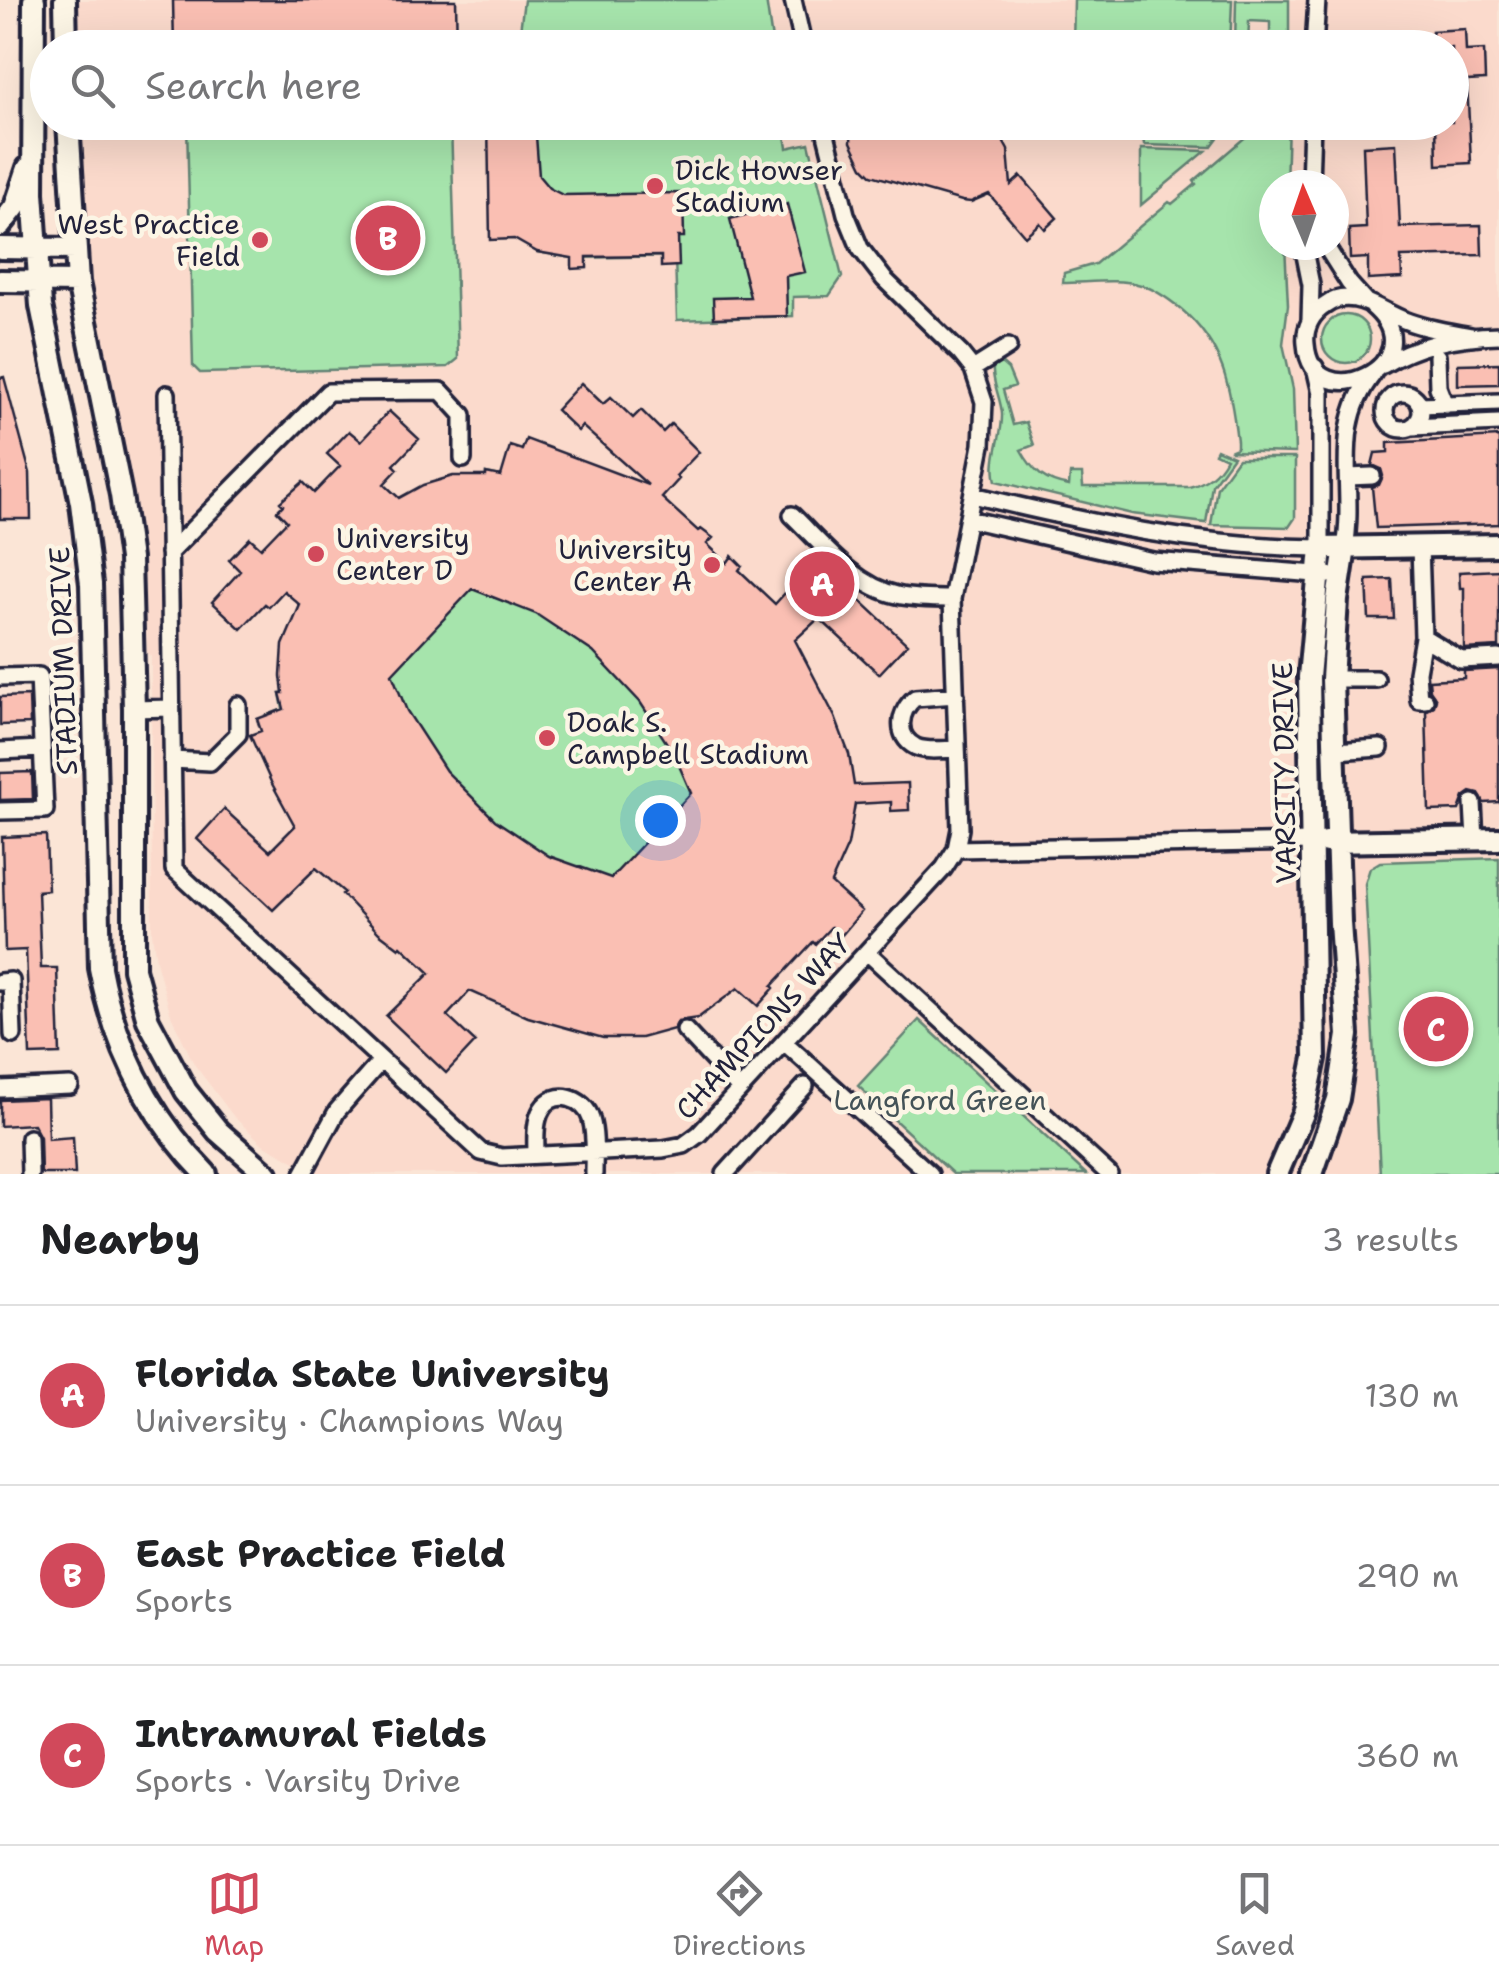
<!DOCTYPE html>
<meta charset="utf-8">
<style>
:root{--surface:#fff;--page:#f2f2f2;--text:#202124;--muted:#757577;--line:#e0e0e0;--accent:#d1495b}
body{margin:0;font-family:"Shantell Sans",sans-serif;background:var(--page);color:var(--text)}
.compass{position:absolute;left:1259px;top:170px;width:90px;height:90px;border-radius:50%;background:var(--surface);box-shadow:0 10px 40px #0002;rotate:358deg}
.you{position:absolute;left:660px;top:820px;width:35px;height:35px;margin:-25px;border:8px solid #fff;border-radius:50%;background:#1a73e8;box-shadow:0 0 0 15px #1a73e833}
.badge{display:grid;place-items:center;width:65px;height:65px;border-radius:50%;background:var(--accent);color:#fff;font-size:32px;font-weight:700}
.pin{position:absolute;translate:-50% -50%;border:5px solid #fff;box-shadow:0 2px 10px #0006}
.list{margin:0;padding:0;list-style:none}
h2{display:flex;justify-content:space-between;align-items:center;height:130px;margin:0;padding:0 40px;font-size:42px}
h2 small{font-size:32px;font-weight:400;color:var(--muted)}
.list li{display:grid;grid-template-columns:65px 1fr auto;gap:30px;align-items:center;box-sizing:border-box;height:180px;padding:0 40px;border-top:2px solid var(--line)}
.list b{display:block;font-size:38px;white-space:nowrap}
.list p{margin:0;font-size:32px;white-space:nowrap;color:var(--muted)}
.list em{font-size:32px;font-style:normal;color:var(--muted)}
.icon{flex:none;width:55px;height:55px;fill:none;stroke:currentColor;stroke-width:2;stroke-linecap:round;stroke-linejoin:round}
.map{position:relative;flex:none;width:1499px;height:1174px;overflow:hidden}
.search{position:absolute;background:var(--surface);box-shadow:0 10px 40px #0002;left:30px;right:30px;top:30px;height:110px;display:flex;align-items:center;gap:25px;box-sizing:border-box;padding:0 35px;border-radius:55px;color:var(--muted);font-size:38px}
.sheet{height:670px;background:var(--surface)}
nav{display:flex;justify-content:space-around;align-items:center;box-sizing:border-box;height:140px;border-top:2px solid var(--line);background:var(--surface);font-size:28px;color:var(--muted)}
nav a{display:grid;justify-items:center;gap:5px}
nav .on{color:var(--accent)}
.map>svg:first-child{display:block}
.built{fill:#fbdacc;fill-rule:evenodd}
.green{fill:#a6e4ac;stroke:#648374;stroke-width:2.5}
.building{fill:#fabfb3;stroke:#22223b;stroke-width:2.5;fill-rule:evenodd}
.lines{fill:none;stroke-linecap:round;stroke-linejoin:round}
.minor-casing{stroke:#22223b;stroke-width:22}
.major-casing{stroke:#22223b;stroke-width:28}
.minor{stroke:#fcf5e5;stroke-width:15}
.major{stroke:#fcf5e5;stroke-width:20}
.poi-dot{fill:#d1495b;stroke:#fcf5e5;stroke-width:4}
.labels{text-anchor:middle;stroke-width:9;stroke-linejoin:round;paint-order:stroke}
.poi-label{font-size:28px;fill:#22223b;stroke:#fcf5e5;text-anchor:start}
.street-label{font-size:28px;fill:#22223b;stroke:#fcf5e5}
.park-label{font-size:28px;fill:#435257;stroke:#fcf5e5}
</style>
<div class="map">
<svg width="1499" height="1174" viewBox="0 0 1499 1174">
<rect width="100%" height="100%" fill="#fbe5d6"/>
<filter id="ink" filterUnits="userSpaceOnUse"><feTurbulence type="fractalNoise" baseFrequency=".01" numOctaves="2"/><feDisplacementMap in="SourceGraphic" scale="20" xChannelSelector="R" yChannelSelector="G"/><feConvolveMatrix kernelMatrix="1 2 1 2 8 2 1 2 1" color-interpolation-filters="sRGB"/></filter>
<g filter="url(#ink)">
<path class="built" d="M79 0H1499V1174H317L263 1144 234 1117 194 1064 171 1015 156 961 152 932 151 656 147 653 144 566 135 495 97 320 84 217 81 123 1452 122V48H80ZM1274 185H1334V245H1274Z"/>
<path class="green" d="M524 0H766L773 47H513L520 31Z
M1074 0H1232L1230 47H1073Z
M1236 0H1289V47H1276V38L1270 37V22L1249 21 1248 47H1235Z
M1263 122 1288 123 1286 185H1274V245H1285L1288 305 1283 344 1293 389 1295 453 1230 451 1237 448V441C1231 390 1224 345 1181 309 1170 300 1155 289 1141 285 1117 278 1087 283 1063 283L1064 273 1095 264 1169 202 1172 204 1196 184 1194 181Z
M187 123H451L458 359 448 367 200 373 193 366Z
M489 123H783L787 148 809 143 842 277 829 296 793 297V316L677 320 675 256 572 258 537 252Z
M1070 123V122L1229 123 1211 147 1144 145 1143 136 1070 134Z
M1141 149 1206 151 1141 205Z
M1322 339a24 24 0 1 1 48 0a24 24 0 1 1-48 0Z
M1000 362 1008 369 1015 386 1003 390 1013 425 1026 422 1034 445 1021 450C1033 472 1045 482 1069 486L1070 474H1082L1083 487H1189C1206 483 1218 473 1226 458L1215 453 1217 449 1233 456 1212 485 1206 523 1132 514 996 481C990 458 1003 437 1002 414 1001 398 991 381 993 365Z
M1238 458H1295V518L1289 527 1211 525 1217 487Z
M486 473 501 476 681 562 713 968 268 715 283 709 280 693 326 685 481 520Z
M1499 858V1174H1380L1365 884 1370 868 1380 862Z
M919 1020 1086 1174H953L858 1086Z"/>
<path class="building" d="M173 0H456L457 48H174Z
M1465 29 1466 51 1484 50 1485 80 1467 81 1471 163 1437 165 1436 122H1452V48H1433L1432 31Z
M488 122H535L539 176 549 188 563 195 683 193 684 237H678L679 266 661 267V256L587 257V268L572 269V258L537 252 514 239 490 240Z
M852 122H986L998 132 1008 150 1011 185 1021 176 1057 218 1045 229 1040 223 1025 236 989 194 971 202 962 201 871 175 863 167 851 142Z
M1396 144 1400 227 1481 225 1482 255 1401 257 1402 278 1368 280V258L1350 259 1349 229 1366 228 1363 146Z
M787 204 805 272 786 276 787 316 714 318 713 298 750 297 730 219Z
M1499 363V384L1458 385V364Z
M4 377 30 473 31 519H0V378Z
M581 383 603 404 611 397 633 418 641 410 663 432 671 424 699 452 676 476 679 479 662 498 698 531 701 529 713 538 707 544 727 563 732 556 742 566 739 570 775 604 816 559 907 644 879 674 819 618 795 640 835 717 849 754 854 785 908 783 909 810 891 811V802L855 804 848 845 831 883 862 911 841 936 831 927 815 944 813 942 772 986 774 988 758 1006 738 988 698 1018 678 1021 674 1029 641 1038H603L528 1017 470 991 447 1016 475 1042 446 1073 386 1016 430 973 401 946 399 948 379 933 342 894 344 892 316 868 273 910 197 839 224 809 270 851 295 826 271 782 250 735 261 731 257 719 284 709 280 693H283L281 676 283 645 300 605 284 591 269 607 265 604 241 629 212 602 240 571 229 560 250 538 261 548 287 521 277 511 283 505 280 502 303 482 314 493 340 466 327 454 349 431 361 441 389 411 419 439 394 465 398 469 384 484 399 498 423 485 453 476H486V473L501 476 510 446 522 450 526 439 648 485 582 426 578 431 556 410ZM472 589 536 614 593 652 640 702 674 754 691 793 611 878 549 856 495 820 446 771 407 711 392 674Z
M1499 437V524L1376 528 1372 487 1379 485 1383 476 1381 469 1372 465 1375 453 1388 452V443Z
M1499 570V647L1464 649V588H1460L1459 572Z
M1392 579 1394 619H1369L1367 580Z
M1499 669V802L1484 803 1479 794 1471 792 1464 797 1459 810 1429 811 1426 711 1434 706 1436 699 1430 690 1429 680 1464 678V671Z
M29 696 30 724 0 725V697Z
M32 772 33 799 0 800V773Z
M46 835 48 890 38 891 41 968H57L60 1054 30 1055 26 950 5 951 2 837Z
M47 1098 48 1139 73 1137 75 1174H41L40 1137 33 1124 0 1126V1100Z"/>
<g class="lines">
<g class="minor-casing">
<path id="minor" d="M793 0 804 48
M1314 48 1317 0
M1310 185 1312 122
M1303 245 1311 285 1310 320
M1325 245 1349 283 1366 302
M1372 306C1439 363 1312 422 1306 344 1304 328 1312 313 1326 305 1334 299 1345 297 1355 299 1372 302 1388 314 1404 320 1426 329 1449 332 1471 336
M1437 356 1438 387 1445 405
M1383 365C1419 343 1458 336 1499 335
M973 369 1008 347
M1385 411a18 18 0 1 1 36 0a18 18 0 1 1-36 0Z
M167 394 174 869 481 1152 502 1157 663 1149 684 1145 699 1134 944 868 956 849 960 829 952 599 982 445 984 402 973 369 961 354 884 279 860 248 846 214 823 122
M1420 405 1499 402
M1412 427 1499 423
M1348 477 1372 476
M973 495C1088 523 1201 547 1321 548V393L1315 367
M792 515C822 544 855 586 897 595 914 599 934 599 952 599
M968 519 1153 561 1328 575
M1420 547 1423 637 1417 672 1419 700H1425
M1345 548C1356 486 1330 428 1373 374
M169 553 328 392 441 391 463 415V459
M1423 637 1461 660 1499 658
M0 677 39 676 45 810 0 811
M1332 679H1376
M956 695 915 698C900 710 894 736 916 747 927 752 945 749 957 749
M134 709 171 708
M0 751 42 749
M1335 751 1380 748
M172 760 210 762 238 734V705
M1473 803 1475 840
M956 849 1312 842
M867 952 1109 1174
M0 982 11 981 13 1035
M685 1030 740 1089
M784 1042 930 1174
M0 1089 70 1086
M29 1138 30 1174
M536 1155C536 1141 534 1122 542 1109 555 1088 585 1098 591 1119 596 1135 594 1157 594 1174
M303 1174 337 1111 380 1062
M725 1174 805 1086"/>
</g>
<g class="major-casing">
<path id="major" d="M34 0 33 193 41 306 81 503 91 584 100 968C115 1048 149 1116 206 1174
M65 0 66 48
M68 122 78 282 121 495 130 559 134 709V969L148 1020 186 1091 218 1131 267 1174
M0 226 15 207 28 168
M0 248 75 249
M0 281 78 282
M1326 842 1499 839
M1277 1174 1304 1111 1315 1058 1309 677 1321 548 1499 545
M1312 1174 1338 1099 1348 1035 1340 923 1332 679 1337 600 1345 548"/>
</g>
<use href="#minor" class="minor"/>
<use href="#major" class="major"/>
</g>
</g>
<g class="poi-dot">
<circle cx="655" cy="186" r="10"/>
<circle cx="260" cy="240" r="10"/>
<circle cx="316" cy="554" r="10"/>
<circle cx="712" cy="565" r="10"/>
<circle cx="547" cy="738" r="10"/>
</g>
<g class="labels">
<g class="poi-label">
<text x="675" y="180">Dick Howser<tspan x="675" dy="32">Stadium</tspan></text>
<text x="240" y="234" text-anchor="end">West Practice<tspan x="240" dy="32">Field</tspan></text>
<text x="336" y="548">University<tspan x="336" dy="32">Center D</tspan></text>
<text x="692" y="559" text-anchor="end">University<tspan x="692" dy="32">Center A</tspan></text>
<text x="567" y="732">Doak S.<tspan x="567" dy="32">Campbell Stadium</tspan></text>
</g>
<g class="street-label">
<text transform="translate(63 661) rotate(-92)" y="10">STADIUM DRIVE</text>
<text transform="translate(1284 773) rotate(-91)" y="10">VARSITY DRIVE</text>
<text transform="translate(763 1026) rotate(-47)" y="10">CHAMPIONS WAY</text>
</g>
<g class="park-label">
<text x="940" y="1110">Langford Green</text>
</g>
</g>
</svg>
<svg class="compass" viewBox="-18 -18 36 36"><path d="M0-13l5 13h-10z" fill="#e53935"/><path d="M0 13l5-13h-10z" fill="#757577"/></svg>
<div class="you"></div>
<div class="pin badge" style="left:822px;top:584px">A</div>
<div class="pin badge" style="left:388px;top:238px">B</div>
<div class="pin badge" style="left:1436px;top:1029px">C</div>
<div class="search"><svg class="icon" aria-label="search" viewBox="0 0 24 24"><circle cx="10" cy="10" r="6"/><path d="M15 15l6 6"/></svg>Search here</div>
</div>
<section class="sheet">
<h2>Nearby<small>3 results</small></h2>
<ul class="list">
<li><span class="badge">A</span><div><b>Florida State University</b><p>University · Champions Way</p></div><em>130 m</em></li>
<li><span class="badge">B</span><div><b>East Practice Field</b><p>Sports</p></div><em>290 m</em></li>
<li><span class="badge">C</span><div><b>Intramural Fields</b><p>Sports · Varsity Drive</p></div><em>360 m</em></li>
</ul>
</section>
<nav>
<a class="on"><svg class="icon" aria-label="map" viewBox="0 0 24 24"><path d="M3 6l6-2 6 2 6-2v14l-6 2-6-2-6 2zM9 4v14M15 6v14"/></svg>Map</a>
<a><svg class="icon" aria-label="directions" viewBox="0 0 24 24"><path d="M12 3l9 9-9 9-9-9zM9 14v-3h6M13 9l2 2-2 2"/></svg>Directions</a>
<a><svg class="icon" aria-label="saved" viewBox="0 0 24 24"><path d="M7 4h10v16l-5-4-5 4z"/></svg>Saved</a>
</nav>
